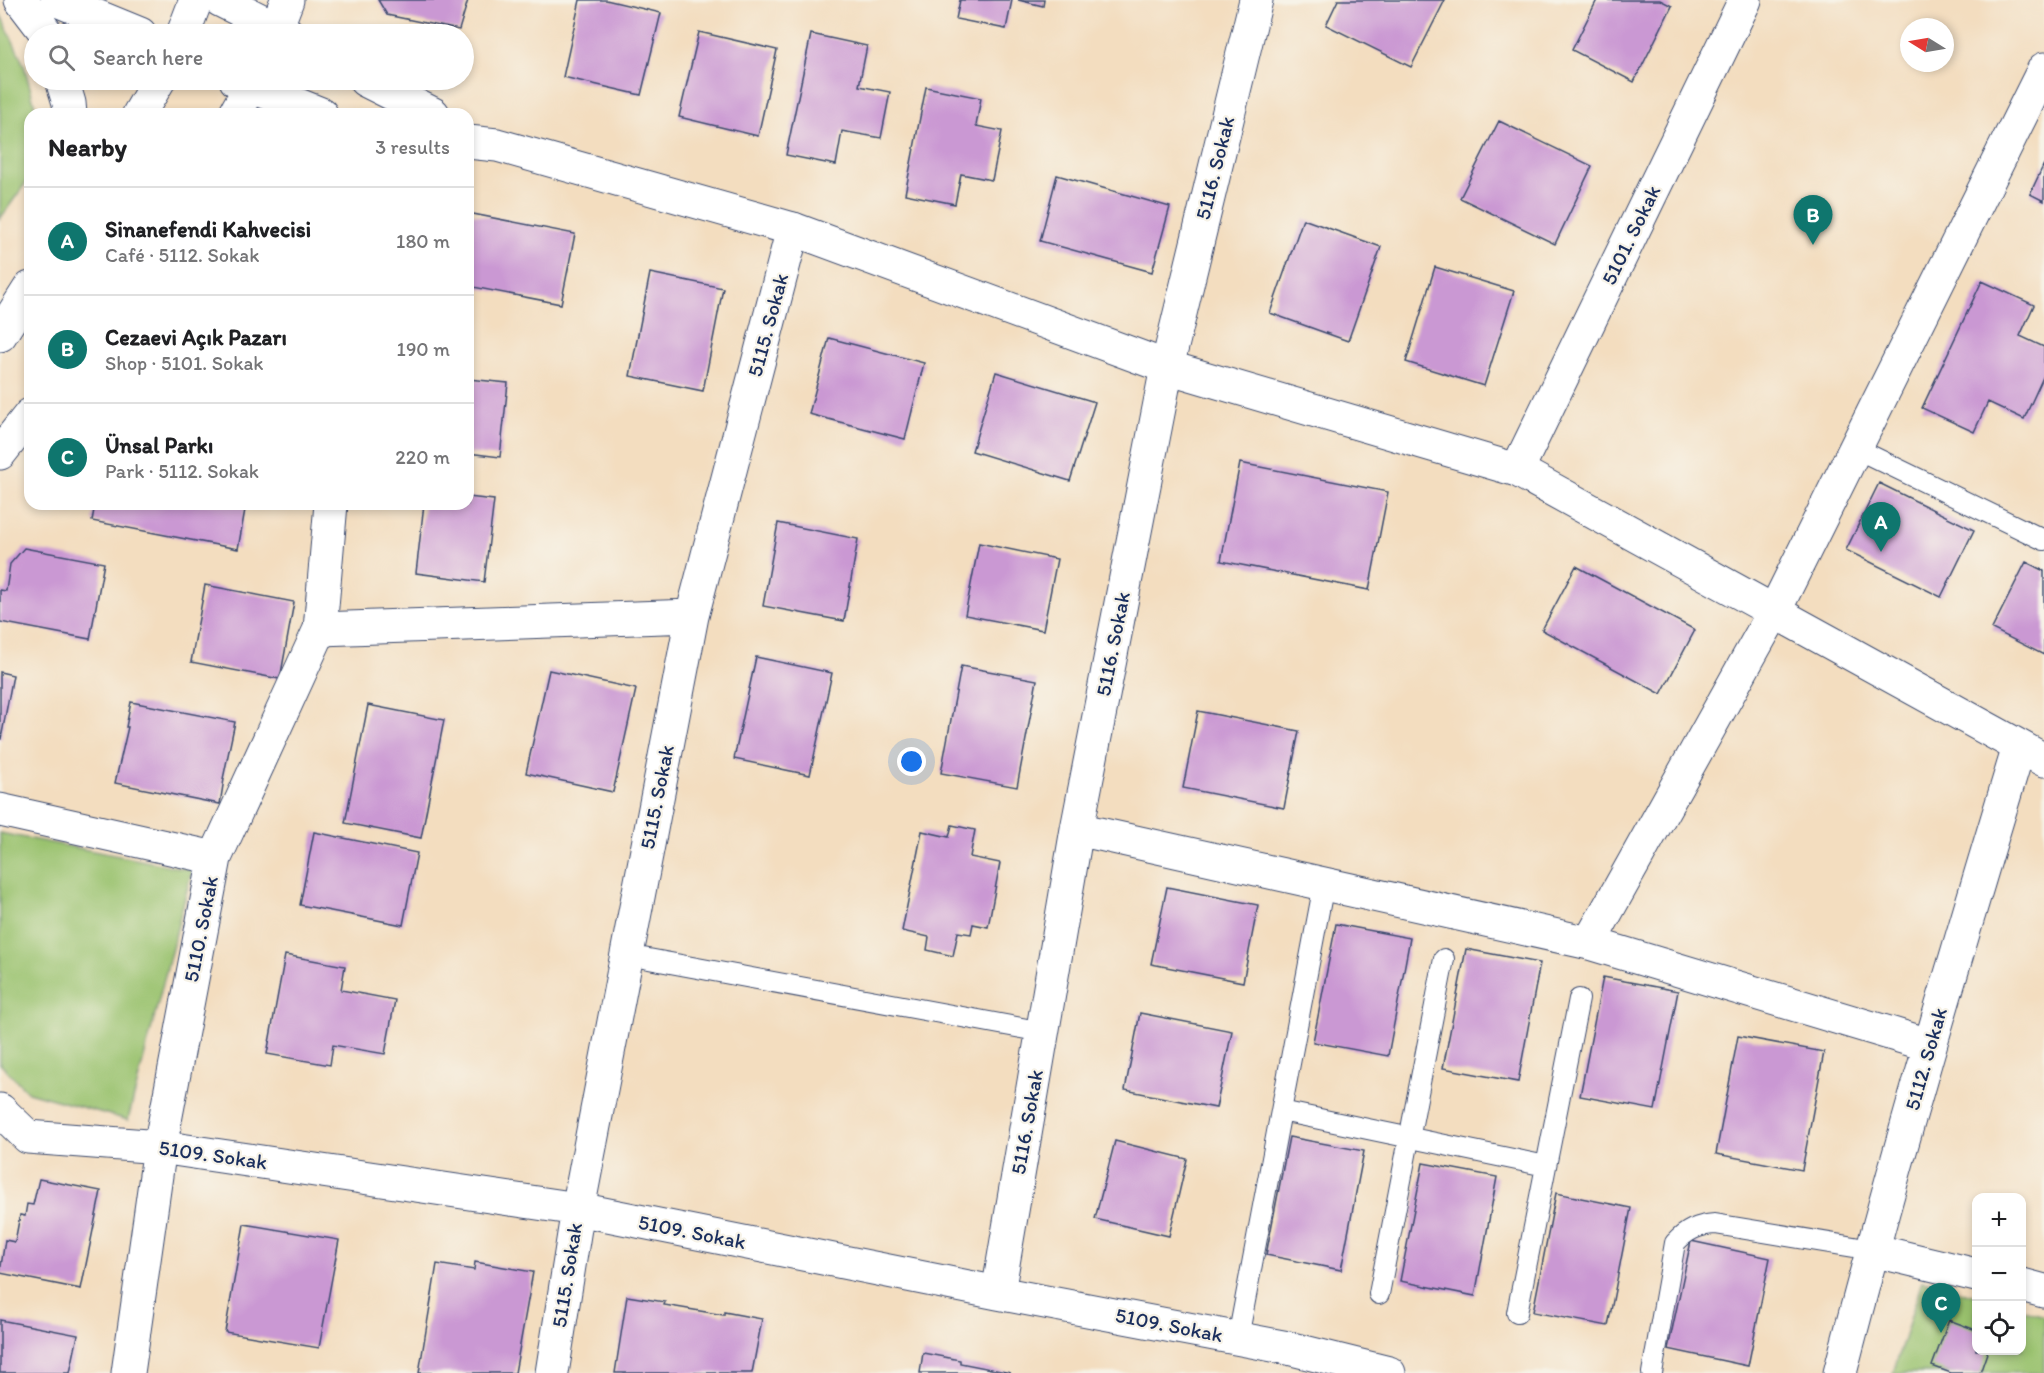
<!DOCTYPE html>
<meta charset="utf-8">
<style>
:root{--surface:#fff;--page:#f6f6f6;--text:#202124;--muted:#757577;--line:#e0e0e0;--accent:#0f766e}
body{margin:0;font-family:Itim,sans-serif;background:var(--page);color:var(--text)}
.controls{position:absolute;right:18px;bottom:18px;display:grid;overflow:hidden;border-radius:12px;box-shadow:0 3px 9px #0003}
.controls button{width:54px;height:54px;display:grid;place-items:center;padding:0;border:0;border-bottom:2px solid var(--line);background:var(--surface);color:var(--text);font:30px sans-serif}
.compass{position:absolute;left:1900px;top:18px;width:54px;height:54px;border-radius:50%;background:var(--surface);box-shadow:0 3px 9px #0003;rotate:281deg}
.you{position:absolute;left:912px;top:762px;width:21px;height:21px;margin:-15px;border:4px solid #fff;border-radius:50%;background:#1a73e8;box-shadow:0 0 0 9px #1a73e833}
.badge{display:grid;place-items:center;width:39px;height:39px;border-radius:50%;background:var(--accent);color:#fff;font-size:20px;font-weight:700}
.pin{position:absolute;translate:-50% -50px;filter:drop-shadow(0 2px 3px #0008)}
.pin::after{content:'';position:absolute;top:32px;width:21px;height:18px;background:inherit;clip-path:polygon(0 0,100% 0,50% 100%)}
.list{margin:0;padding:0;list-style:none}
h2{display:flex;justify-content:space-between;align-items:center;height:78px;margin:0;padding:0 24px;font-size:26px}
h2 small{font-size:20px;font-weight:400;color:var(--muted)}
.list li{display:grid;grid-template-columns:39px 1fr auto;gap:18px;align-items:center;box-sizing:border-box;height:108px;padding:0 24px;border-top:2px solid var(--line)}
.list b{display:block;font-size:22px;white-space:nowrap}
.list p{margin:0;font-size:20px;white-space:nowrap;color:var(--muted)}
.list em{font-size:20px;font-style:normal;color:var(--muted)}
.icon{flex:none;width:33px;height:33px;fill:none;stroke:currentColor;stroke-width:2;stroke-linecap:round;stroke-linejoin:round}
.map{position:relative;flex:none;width:2044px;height:1373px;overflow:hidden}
.search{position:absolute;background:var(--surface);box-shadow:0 3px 9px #0003;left:24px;top:24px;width:450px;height:66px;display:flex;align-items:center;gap:15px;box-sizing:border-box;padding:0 21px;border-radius:33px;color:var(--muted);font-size:22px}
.panel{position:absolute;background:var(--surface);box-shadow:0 3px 9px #0003;left:24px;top:108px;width:450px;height:402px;border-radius:18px}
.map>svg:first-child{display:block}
.green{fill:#9ac26e;stroke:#5a7866;stroke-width:1.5}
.building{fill:#ca98d3}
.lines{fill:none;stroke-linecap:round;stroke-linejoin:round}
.lane-casing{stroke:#3b496d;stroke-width:22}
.street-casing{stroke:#3b496d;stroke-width:35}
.secondary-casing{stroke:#3b496d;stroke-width:35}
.lane{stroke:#fff;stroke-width:20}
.street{stroke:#fff;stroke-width:33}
.secondary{stroke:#fff;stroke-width:33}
.labels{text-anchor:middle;stroke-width:4.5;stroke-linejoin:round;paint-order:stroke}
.street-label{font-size:21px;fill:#1b2f5e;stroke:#f7f3e8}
</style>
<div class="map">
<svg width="2044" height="1373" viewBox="0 0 2044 1373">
<rect width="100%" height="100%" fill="#f7f3e8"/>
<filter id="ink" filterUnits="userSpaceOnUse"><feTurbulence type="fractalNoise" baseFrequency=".0167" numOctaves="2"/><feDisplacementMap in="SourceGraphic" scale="12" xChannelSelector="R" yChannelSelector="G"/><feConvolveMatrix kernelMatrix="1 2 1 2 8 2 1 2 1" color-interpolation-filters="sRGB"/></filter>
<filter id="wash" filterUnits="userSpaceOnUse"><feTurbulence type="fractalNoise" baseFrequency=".008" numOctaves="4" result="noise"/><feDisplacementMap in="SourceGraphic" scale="24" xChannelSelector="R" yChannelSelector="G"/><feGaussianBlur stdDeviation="1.35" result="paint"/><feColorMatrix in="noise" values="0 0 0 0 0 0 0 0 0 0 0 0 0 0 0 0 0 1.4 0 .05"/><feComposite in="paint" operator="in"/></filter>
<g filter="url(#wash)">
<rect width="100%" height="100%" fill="#f3ddbf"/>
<path class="green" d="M0 13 24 65 37 114H30V177L0 219Z
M0 833 192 870 128 1120 28 1092 0 1064Z
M1922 1281 1976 1296V1350H2022V1309L2044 1316V1373H1893Z"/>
<g id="blocks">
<path class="building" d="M378 0H468L459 30 387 15Z
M580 0H606L661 13 641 95 563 77Z
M960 0H1012L1006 29 956 19Z
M1018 0H1044L1043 6Z
M1338 0H1445L1411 67 1326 25Z
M1597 0H1660L1672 6 1634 82 1572 50Z
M699 32 777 50 758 136 679 117Z
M811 34 867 46 859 86 890 92 881 138 842 131 836 165 786 155Z
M926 87 981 98 976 126 1002 131 992 180 961 174 955 204 905 194Z
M1499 121 1592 166 1555 244 1460 198Z
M2044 164V201L2030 194Z
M1057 175 1170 207 1152 272 1040 241Z
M468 213 575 234 561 304 468 286Z
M1303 219 1381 247 1348 341 1270 313Z
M1435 267 1514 291 1484 386 1406 362Z
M650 273 723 288 703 391 630 376Z
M1982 281 2034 305 2020 336 2044 347V375L2024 419 1988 402 1974 432 1922 408Z
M829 338 924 363 905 439 809 414Z
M996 372 1095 402 1070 481 972 451Z
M468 379 508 383 500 457 468 453Z
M1240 463 1388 492 1369 590 1221 561Z
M1879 483 1974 530 1941 597 1846 550Z
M468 497 494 500 484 582 416 573 424 504H468Z
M95 504H246L238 549 92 521Z
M778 523 858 539 844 621 763 606Z
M979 543 1057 559 1043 630 965 615Z
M24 548 104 563 90 639 0 622V590L6 591 10 564Z
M2026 562 2044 571V655L1992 629Z
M1576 566 1695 630 1661 694 1542 630Z
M205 585 294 602 280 679 191 662Z
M756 657 832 673 810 775 734 759Z
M961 666 1037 680 1017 787 941 773Z
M549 670 636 689 613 792 526 773Z
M0 672 13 675 1 739H0Z
M131 702 235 722 223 779H224L220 804 115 783 128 727H126Z
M368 705 444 720 421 838 345 823Z
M1198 711 1299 731 1284 808 1183 788Z
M952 825 975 830 970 857 1000 863 988 927 973 924 971 934 958 932 953 956 927 950 929 937 902 931 922 831 949 837Z
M314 832 417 853 403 925 300 905Z
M1167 887 1258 905 1243 982 1151 964Z
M1336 924 1410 938 1388 1056 1313 1042Z
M1466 949 1540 963 1518 1082 1443 1068Z
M285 955 345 966 341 990 395 1000 385 1054 333 1045 330 1065 267 1054Z
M1603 977 1678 991 1655 1110 1580 1096Z
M1140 1013 1232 1031 1216 1108 1125 1090Z
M1738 1036 1824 1052 1802 1170 1716 1154Z
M1289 1137 1364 1151 1341 1270 1266 1255Z
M1115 1141 1187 1159 1169 1236 1095 1219Z
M1423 1163 1497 1177 1475 1296 1400 1281Z
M39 1179 101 1191 81 1289 0 1273 5 1240 15 1242 20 1215 25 1216 27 1204 33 1205Z
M1556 1193 1631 1208 1608 1326 1533 1312Z
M244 1224 339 1240 319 1348 225 1332Z
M1691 1241 1770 1258 1748 1366 1668 1349Z
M475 1262 533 1272 515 1373H419L437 1264 474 1270Z
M627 1296 665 1302 664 1305 724 1315V1312L762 1319 752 1373H615Z
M0 1320 78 1335 70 1373H0Z
M1949 1320 1976 1330V1350H1988L1980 1373H1951L1932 1366Z
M923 1353 960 1360V1363L1011 1373H920Z"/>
</g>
</g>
<g filter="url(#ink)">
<use href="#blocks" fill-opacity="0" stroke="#3b496d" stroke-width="1.5"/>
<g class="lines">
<g class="lane-casing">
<path id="lane" d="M1855 448 2044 540
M627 955 1043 1032
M1281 1111 1546 1166
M1379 1294 1444 959
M1517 1313 1579 999
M1238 1338 1324 884
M1652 1373 1675 1243C1687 1230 1698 1225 1715 1224L1872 1250"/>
</g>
<g class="street-casing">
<path id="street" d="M1517 470 1745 0
M320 629 692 616
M0 810 215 858
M1077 829 1589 943 1929 1045
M1589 943 1774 612 2044 69
M0 1110 28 1137 160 1147 578 1209 998 1293 1288 1348 1389 1373
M1872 1250 1976 1275
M2022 1285 2044 1291
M998 1293 1077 829 1167 367 1256 0
M128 1373 160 1147 215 858 320 629 331 504
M552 1373 578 1209 692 616 793 229
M1840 1373C1894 1163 1956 955 2019 747"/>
</g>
<g class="secondary-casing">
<path id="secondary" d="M21 0 47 34
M57 0 140 34
M220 0 288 34
M183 34 196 0
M274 34 287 0
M62 80 69 103 70 114
M236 80 321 114
M365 80 433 114
M139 114 159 80
M235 114 254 80
M468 142 497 145 793 229 1167 367 1517 470 2044 760
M0 335 30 288
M0 453 30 415"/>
</g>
<use href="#lane" class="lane"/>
<use href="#street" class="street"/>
<use href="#secondary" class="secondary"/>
</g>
</g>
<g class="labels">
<g class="street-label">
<text transform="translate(1215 168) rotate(-76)" y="7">5116. Sokak</text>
<text transform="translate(1631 235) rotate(-64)" y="7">5101. Sokak</text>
<text transform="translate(768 325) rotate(-75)" y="7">5115. Sokak</text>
<text transform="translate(1113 644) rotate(-79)" y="7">5116. Sokak</text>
<text transform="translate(657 797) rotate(-79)" y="7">5115. Sokak</text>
<text transform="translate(201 929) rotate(-79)" y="7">5110. Sokak</text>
<text transform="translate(1926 1059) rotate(-74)" y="7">5112. Sokak</text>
<text transform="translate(1027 1122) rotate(-80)" y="7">5116. Sokak</text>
<text transform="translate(213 1155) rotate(8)" y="7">5109. Sokak</text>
<text transform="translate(692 1232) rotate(11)" y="7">5109. Sokak</text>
<text transform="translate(567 1275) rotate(-81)" y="7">5115. Sokak</text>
<text transform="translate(1169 1325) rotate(11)" y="7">5109. Sokak</text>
</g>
</g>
</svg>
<div class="controls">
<button>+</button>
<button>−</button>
<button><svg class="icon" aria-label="locate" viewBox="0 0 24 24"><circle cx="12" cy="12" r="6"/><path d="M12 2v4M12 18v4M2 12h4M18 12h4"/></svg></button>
</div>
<svg class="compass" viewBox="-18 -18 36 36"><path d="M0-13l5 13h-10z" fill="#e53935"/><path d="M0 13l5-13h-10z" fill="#757577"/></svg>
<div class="you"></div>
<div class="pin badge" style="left:1881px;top:552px">A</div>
<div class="pin badge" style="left:1813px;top:245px">B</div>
<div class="pin badge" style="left:1941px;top:1333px">C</div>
<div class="search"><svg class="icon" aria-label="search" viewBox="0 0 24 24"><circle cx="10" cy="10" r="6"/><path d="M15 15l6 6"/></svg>Search here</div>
<section class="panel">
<h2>Nearby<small>3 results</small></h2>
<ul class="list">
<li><span class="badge">A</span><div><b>Sinanefendi Kahvecisi</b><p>Café · 5112. Sokak</p></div><em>180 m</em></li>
<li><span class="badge">B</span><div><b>Cezaevi Açık Pazarı</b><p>Shop · 5101. Sokak</p></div><em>190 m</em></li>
<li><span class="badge">C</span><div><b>Ünsal Parkı</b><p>Park · 5112. Sokak</p></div><em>220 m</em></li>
</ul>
</section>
</div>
